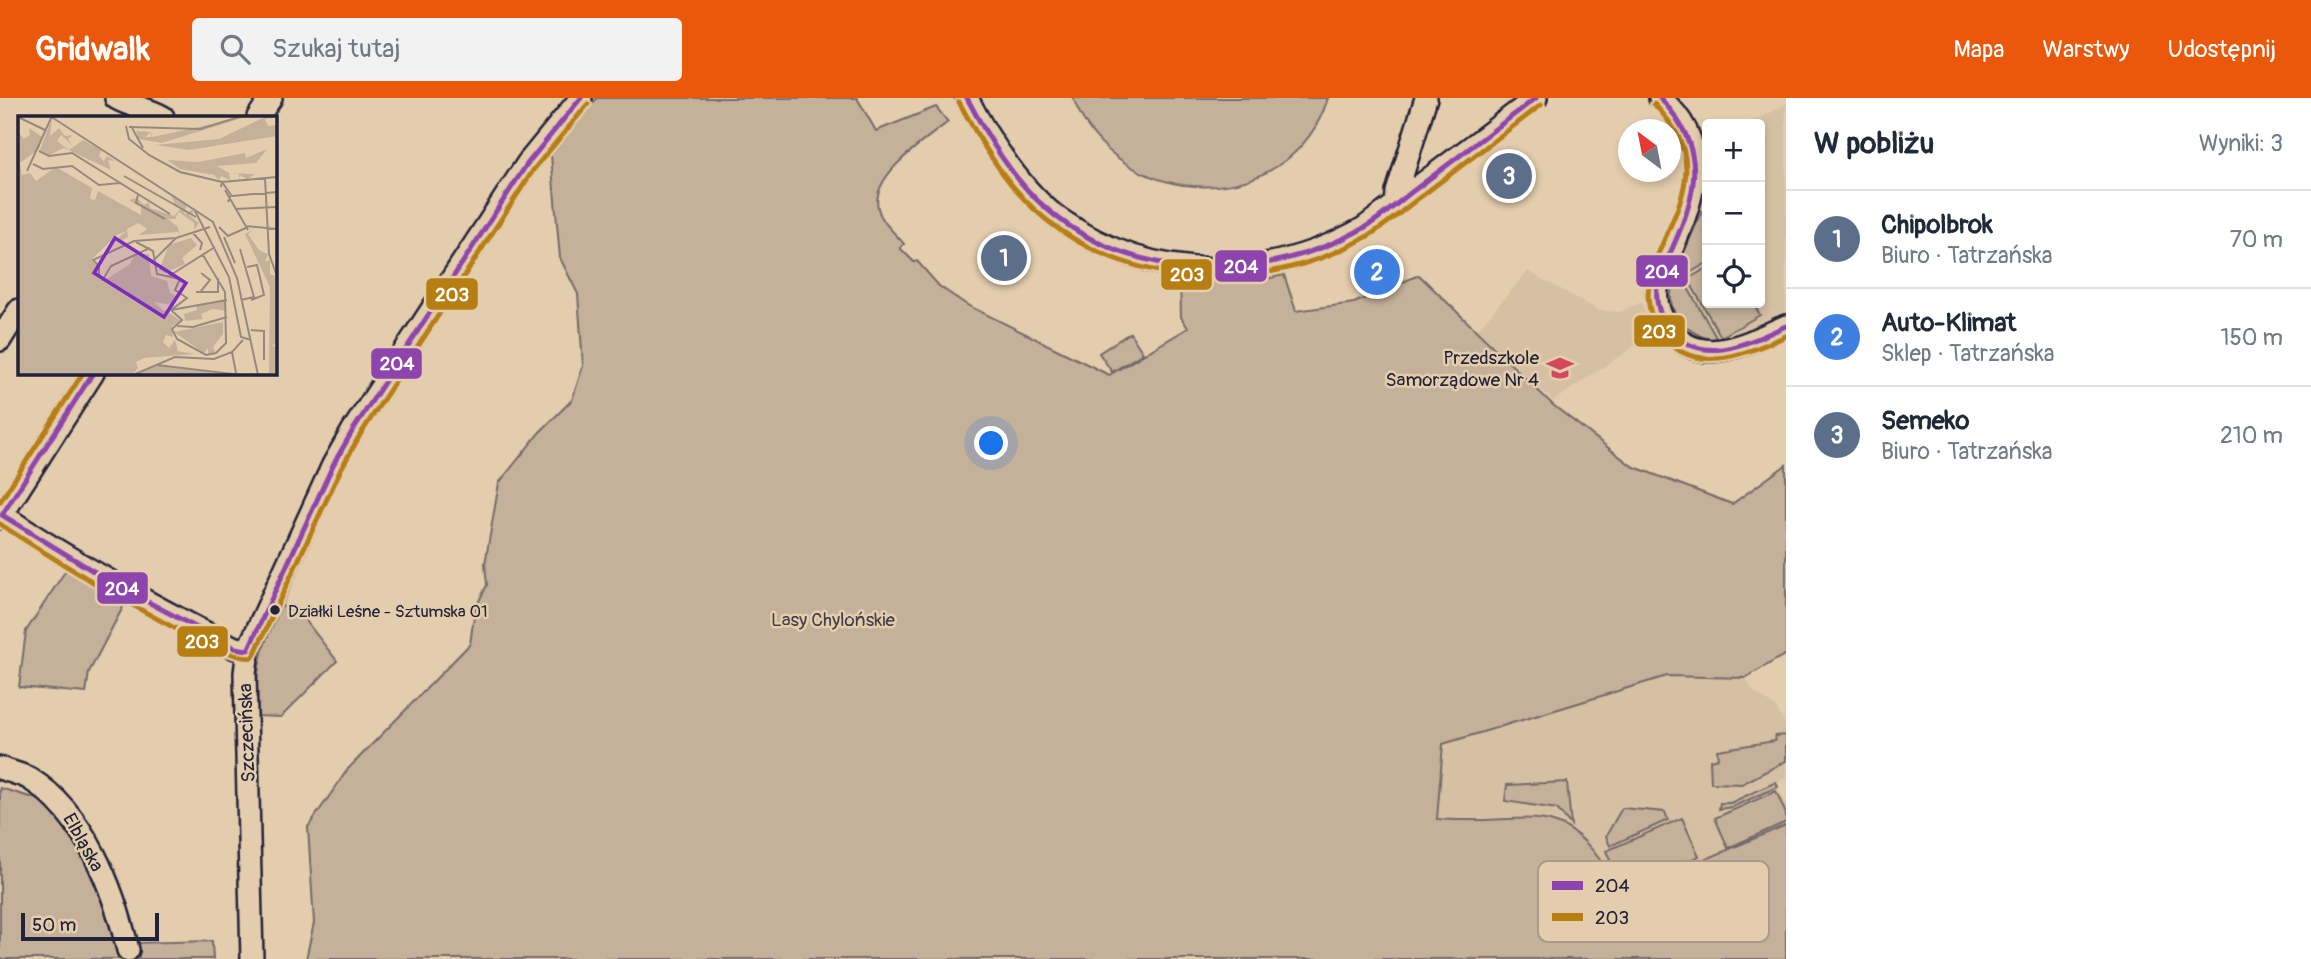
<!DOCTYPE html>
<html lang="pl">
<meta charset="utf-8">
<style>
:root{--surface:#fff;--page:#f2f2f3;--text:#1f2937;--muted:#747a83;--line:#e0e1e3;--accent:#ea580c}
body{margin:0;font-family:Pangolin,sans-serif;background:var(--page);color:var(--text)}
.controls{position:absolute;right:21px;top:21px;display:grid;overflow:hidden;border-radius:7px;box-shadow:0 4px 10px #0003}
.controls button{width:63px;height:63px;display:grid;place-items:center;padding:0;border:0;border-bottom:2px solid var(--line);background:var(--surface);color:var(--text);font:35px sans-serif}
.compass{position:absolute;left:1618px;top:21px;width:63px;height:63px;border-radius:50%;background:var(--surface);box-shadow:0 4px 10px #0003;rotate:328deg}
.scale{position:absolute;left:21px;bottom:18px;width:138px;box-sizing:border-box;padding-left:7px;border:4px solid #22223b;border-top:0;font-size:19px;line-height:24px;white-space:nowrap;color:#22223b;-webkit-text-stroke:5px #e4cdad;paint-order:stroke}
.you{position:absolute;left:992px;top:346px;width:24px;height:24px;margin:-18px;border:5px solid #fff;border-radius:50%;background:#1a73e8;box-shadow:0 0 0 10px #1a73e833}
.badge{display:grid;place-items:center;width:46px;height:46px;border-radius:50%;background:var(--accent);color:#fff;font-size:23px;font-weight:700}
.pin{position:absolute;translate:-50% -50%;border:4px solid #fff;box-shadow:0 2px 7px #0006}
.list{margin:0;padding:0;list-style:none}
h2{display:flex;justify-content:space-between;align-items:center;height:91px;margin:0;padding:0 28px;font-size:30px}
h2 small{font-size:23px;font-weight:400;color:var(--muted)}
.list li{display:grid;grid-template-columns:46px 1fr auto;gap:21px;align-items:center;box-sizing:border-box;height:98px;padding:0 28px;border-top:2px solid var(--line)}
.list b{display:block;font-size:26px;white-space:nowrap}
.list p{margin:0;font-size:23px;white-space:nowrap;color:var(--muted)}
.list em{font-size:23px;font-style:normal;color:var(--muted)}
.icon{flex:none;width:38px;height:38px;fill:none;stroke:currentColor;stroke-width:2;stroke-linecap:round;stroke-linejoin:round}
.map{position:relative;flex:none;width:1786px;height:861px;overflow:hidden}
header{display:flex;align-items:center;gap:42px;box-sizing:border-box;height:98px;padding:0 35px;background:var(--accent);color:#fff}
header strong{font-size:33px}
nav{display:flex;gap:38px;margin-inline-start:auto;font-size:24px}
.search{width:490px;height:63px;background:var(--page);display:flex;align-items:center;gap:18px;box-sizing:border-box;padding:0 24px;border-radius:7px;color:var(--muted);font-size:26px}
main{display:flex}
aside{flex:1;background:var(--surface)}
.map>svg:first-child{display:block}
.built{fill:#d5c0a4}
.green{fill:#c5b19a;stroke:#746a6a;stroke-width:2}
.lines{fill:none;stroke-linecap:round;stroke-linejoin:round}
.minor-casing{stroke:#22223b;stroke-width:26}
.minor{stroke:#e4cdad;stroke-width:21}
.bus-1-casing{stroke:#e4cdad;stroke-width:10}
.bus-2-casing{stroke:#e4cdad;stroke-width:10}
.bus-1{stroke:#8e44ad;stroke-width:5}
.bus-2{stroke:#b77e12;stroke-width:5}
.bus-dot{fill:#22223b;stroke:#e4cdad;stroke-width:2.5}
.labels{text-anchor:middle;stroke-width:5;stroke-linejoin:round;paint-order:stroke}
.bus-label{font-size:17px;fill:#22223b;stroke:#e4cdad;text-anchor:start}
.poi-label{font-size:19px;fill:#22223b;stroke:#e4cdad;text-anchor:end}
.park-label{font-size:19px;fill:#433f4e;stroke:#e4cdad}
.street-label{font-size:19px;fill:#22223b;stroke:#e4cdad}
.inset-road{fill:none;stroke:#96897f;stroke-width:2}
.view{fill:#7b2cbf;fill-opacity:0.15;stroke:#7b2cbf;stroke-width:3.5}
.inset-edge{fill:none;stroke:#22223b;stroke-width:3.5}
.key{fill:#e4cdad;stroke:#aa9a8b;stroke-width:2}
.key-label{font-size:19px;fill:#22223b}
.line-badge{stroke:#e4cdad;stroke-width:2.5}
.badge-label{font-size:19px;text-anchor:middle;font-weight:bold;fill:#fff}
</style>
<header>
<strong>Gridwalk</strong>
<div class="search"><svg class="icon" aria-label="search" viewBox="0 0 24 24"><circle cx="10" cy="10" r="6"/><path d="M15 15l6 6"/></svg>Szukaj tutaj</div>
<nav><a>Mapa</a><a>Warstwy</a><a>Udostępnij</a></nav>
</header>
<main>
<div class="map">
<svg width="1786" height="861" viewBox="0 0 1786 861">
<rect width="100%" height="100%" fill="#e4cdad"/>
<filter id="ink" filterUnits="userSpaceOnUse"><feTurbulence type="fractalNoise" baseFrequency=".0143" numOctaves="2"/><feDisplacementMap in="SourceGraphic" scale="14" xChannelSelector="R" yChannelSelector="G"/><feConvolveMatrix kernelMatrix="1 2 1 2 8 2 1 2 1" color-interpolation-filters="sRGB"/></filter>
<g filter="url(#ink)">
<path class="built" d="M1786 6V214L1726 241 1704 240 1679 220 1671 202 1673 185 1707 96V205H1760V26H1749Z
M1528 173 1598 212 1620 214 1642 204 1651 237 1553 303 1477 232Z
M1668 578 1745 580 1753 593 1775 608 1786 628V679L1776 686 1786 706V727L1622 798 1611 775 1577 734 1559 723 1535 719 1437 721 1442 646Z"/>
<path class="green" d="M597 0H857L876 33 936 9 948 24C925 42 870 78 878 110 881 124 895 135 904 146L900 150 914 164 917 163 939 188 967 207 1109 277 1188 230 1181 219 1180 181H1266L1284 177 1296 213 1354 205 1419 177 1553 307 1632 368 1732 406 1786 367V556L1745 580 1667 578 1443 646 1437 721C1538 729 1562 690 1622 797L1786 727V861H306L314 825 308 729 348 671 470 546 475 511 487 487 485 466 499 385 539 335 572 302 583 268 578 196 560 160 551 57Z
M1073 0H1328C1290 122 1116 114 1073 0Z
M1702 113 1707 121V165L1686 177 1684 183 1718 243C1696 240 1669 222 1671 196 1672 176 1694 134 1702 113Z
M1707 170V205H1753L1760 217 1721 239 1688 181Z
M1130 235 1143 255 1112 274 1099 255Z
M66 472 124 507 89 574 86 595 19 589 26 533Z
M280 507 302 518 337 563 281 619 257 618C254 573 262 547 280 507Z
M1786 637V663L1742 686 1711 685 1710 662 1718 660 1717 652 1775 643V638Z
M1567 684 1571 727 1557 711 1505 703 1507 687Z
M1776 684 1778 689 1732 709 1719 711 1720 705H1730Z
M0 690 40 702 70 731 133 845 212 843 213 861H0Z
M1776 693 1786 716V724L1728 750 1715 720Z
M1622 710 1665 714 1668 722 1610 748 1606 738Z
M1682 720 1699 758 1623 792 1606 753Z"/>
<g class="lines">
<g class="minor-casing">
<path id="minor" d="M116 0C131 9 148 10 163 19
M967 0C987 40 1024 97 1061 122 1154 187 1268 184 1364 130L1536 0
M1660 0C1713 46 1695 96 1672 151 1666 164 1659 177 1657 191 1655 205 1661 220 1669 231 1700 273 1750 244 1786 228
M258 19 271 0
M1396 106 1397 94 1426 0
M0 242 19 212
M2 417C76 467 155 509 235 550L248 552
M0 420 93 275
M0 670C10 674 22 676 30 681 85 715 114 792 128 852
M252 861 245 575 248 552 333 367 353 332 527 66 581 0"/>
</g>
<use href="#minor" class="minor"/>
<g class="bus-1-casing">
<path id="bus-1" d="M967 0C988 40 1013 82 1047 111 1134 186 1265 185 1362 131 1382 120 1399 103 1417 90 1457 60 1496 30 1536 0
M1660 0C1708 50 1698 93 1672 151 1666 164 1659 177 1657 191 1655 207 1662 224 1673 235 1706 268 1750 244 1786 228
M2 417 116 487 235 550 248 552
M2 417 93 275
M248 552 333 367 353 332 527 66 581 0"/>
</g>
<g class="bus-2-casing">
<path id="bus-2" d="M959 4C981 45 1007 89 1043 119 1133 194 1268 196 1368 138 1387 127 1405 110 1423 97 1462 67 1502 37 1541 7
M1654 6C1672 25 1686 44 1686 71 1685 114 1655 147 1649 188 1646 204 1651 221 1660 234 1692 280 1745 256 1786 238
M0 404 83 275
M0 426C34 449 225 569 253 559L341 371 360 337 534 71 588 6"/>
</g>
<use href="#bus-1" class="bus-1"/>
<use href="#bus-2" class="bus-2"/>
</g>
</g>
<defs>
<g id="school-bare" transform="scale(2.1)"><path d="M0-5L7-2L0 1L-7-2ZM-4 1L0 2.5L4 1V4Q0 6-4 4Z" fill="#d1495b" stroke="#e4cdad" stroke-width="2.5" paint-order="stroke"/></g>
</defs>
<g fill-rule="evenodd">
<use href="#school-bare" x="1560" y="270"/>
</g>
<circle class="bus-dot" cx="275" cy="512" r="6"/>
<g class="labels">
<g class="bus-label">
<text x="288" y="519">Działki Leśne - Sztumska 01</text>
</g>
<g class="poi-label">
<text x="1539" y="266">Przedszkole<tspan x="1539" dy="22">Samorządowe Nr 4</tspan></text>
</g>
<g class="park-label">
<text x="833" y="528">Lasy Chylońskie</text>
</g>
<g class="street-label">
<text transform="translate(246 635) rotate(-92)" y="7">Szczecińska</text>
<text transform="translate(84 744) rotate(61)" y="7">Elbląska</text>
</g>
</g>
<g transform="translate(18 18)">
<rect width="259" height="259" fill="#e4cdad"/>
<path d="M231 0 144 27 121 23 118 15 133 16 127 21H133L134 14V21ZM249 0H259V8L258 1 247 3 250 10 259 9V20L171 34 137 29 201 23ZM34 2 32 20 41 12 47 20 55 19 50 23 55 30 43 19 39 25 51 34 65 24 83 34 81 40 86 45 89 40 90 41 98 45 90 44 93 54 46 32 31 39 22 34ZM11 12 24 21 21 33 2 47 4 59 12 57 18 65 38 51 74 72 72 83 77 84 80 75 123 99V87L117 88 111 84 119 82 126 89 131 86 132 92 156 100 164 91H158L154 81 169 88 166 98 175 93V99H171L181 107 176 114V107L161 96 157 103H150L160 111 162 120 160 116 121 119 129 113 120 107 109 113 110 121 103 125 101 121 109 115 99 119 73 144 81 151 84 166 112 148 117 138H131L133 160 149 165 152 177 160 181 155 189 136 186 146 195 152 192 150 196 163 205 154 210 155 221 148 219 145 226 151 232 157 224 160 235 176 238 126 242 118 246 120 252 114 259H0V16L6 23 12 19ZM249 33 238 47 199 50 211 57 236 58 230 64 222 59V65L221 58 211 57 212 64 203 60 201 64 196 59 162 53 149 44 180 46 227 37 228 42ZM235 113 230 118 241 134 250 138 247 146 252 144V158L259 161V228L254 229 259 232 258 257H251L252 171 227 118ZM173 122 179 129 164 142 167 148 147 157 141 154 151 129ZM208 184V195L195 193 183 198 185 203 167 205 166 198 179 194 178 189ZM205 206V218L195 231 198 237 190 238V232L186 237 156 216ZM137 249 192 256 196 259H117Z" fill="#c5b19a"/>
<path class="inset-road" d="M32 0 195 106 219 162 240 259M0 1 27 14M108 10 111 23 131 39 162 56 204 66 213 79 210 86M113 10 125 32M111 11 182 13 224 0M21 35 31 40 54 37 152 98M15 48 25 53 54 50 81 69 102 67M9 55 34 0M106 60 178 101M247 62 251 138 259 160M203 71 204 66 259 61M207 74 230 114M120 79 118 87 147 103M214 80 259 76M176 93 211 161 223 221 233 224M217 93 259 91M228 110 259 113M201 111 210 120 230 111M174 116 184 127 182 134M206 121 217 147M118 126 135 135 139 158 162 163 157 174 169 182 153 194M222 133 236 181 223 184M135 145 158 122M229 151 239 149 246 179 233 184M81 159V150L75 144 116 125 158 122 192 111M151 160 197 131M84 165 93 150 132 132M183 175 192 164 183 157M178 176H200V162M153 194 164 204 154 213 159 223 188 239 198 237 208 227 207 176 185 139M153 194 209 184M159 210 175 211 209 201M233 214 246 215V244M214 236 218 257M139 249 223 259M115 259 157 241 196 243 214 236 225 224"/>
<path class="view" d="M97 122 168 167 146 201 76 157Z"/>
<rect width="259" height="259" class="inset-edge"/>
</g>
<rect x="1538" y="763" width="231" height="81" rx="10" class="key"/>
<rect x="1552" y="783" width="31" height="9" fill="#8e44ad"/>
<rect x="1552" y="815" width="31" height="8" fill="#b77e12"/>
<g class="key-label">
<text x="1595" y="794">204</text>
<text x="1595" y="826">203</text>
</g>
<g class="line-badge">
<rect x="1214" y="151" width="54" height="34" rx="7" fill="#8e44ad"/>
<rect x="1635" y="156" width="54" height="34" rx="7" fill="#8e44ad"/>
<rect x="1160" y="160" width="53" height="33" rx="7" fill="#b77e12"/>
<rect x="425" y="179" width="54" height="34" rx="7" fill="#b77e12"/>
<rect x="1633" y="216" width="53" height="34" rx="7" fill="#b77e12"/>
<rect x="370" y="249" width="53" height="33" rx="7" fill="#8e44ad"/>
<rect x="96" y="473" width="53" height="34" rx="7" fill="#8e44ad"/>
<rect x="176" y="527" width="53" height="33" rx="7" fill="#b77e12"/>
</g>
<g class="badge-label">
<text x="1241" y="175">204</text>
<text x="1662" y="180">204</text>
<text x="1187" y="183">203</text>
<text x="452" y="203">203</text>
<text x="1659" y="240">203</text>
<text x="397" y="272">204</text>
<text x="122" y="497">204</text>
<text x="202" y="550">203</text>
</g>
</svg>
<div class="controls">
<button>+</button>
<button>−</button>
<button><svg class="icon" aria-label="locate" viewBox="0 0 24 24"><circle cx="12" cy="12" r="6"/><path d="M12 2v4M12 18v4M2 12h4M18 12h4"/></svg></button>
</div>
<svg class="compass" viewBox="-18 -18 36 36"><path d="M0-13l5 13h-10z" fill="#e53935"/><path d="M0 13l5-13h-10z" fill="#747a83"/></svg>
<div class="scale">50 m</div>
<div class="you"></div>
<div class="pin badge" style="left:1004px;top:160px;background:#5c6f8a">1</div>
<div class="pin badge" style="left:1377px;top:174px;background:#3f7fe0">2</div>
<div class="pin badge" style="left:1509px;top:78px;background:#5c6f8a">3</div>
</div>
<aside>
<h2>W pobliżu<small>Wyniki: 3</small></h2>
<ul class="list">
<li><span class="badge" style="background:#5c6f8a">1</span><div><b>Chipolbrok</b><p>Biuro · Tatrzańska</p></div><em>70 m</em></li>
<li><span class="badge" style="background:#3f7fe0">2</span><div><b>Auto-Klimat</b><p>Sklep · Tatrzańska</p></div><em>150 m</em></li>
<li><span class="badge" style="background:#5c6f8a">3</span><div><b>Semeko</b><p>Biuro · Tatrzańska</p></div><em>210 m</em></li>
</ul>
</aside>
</main>
